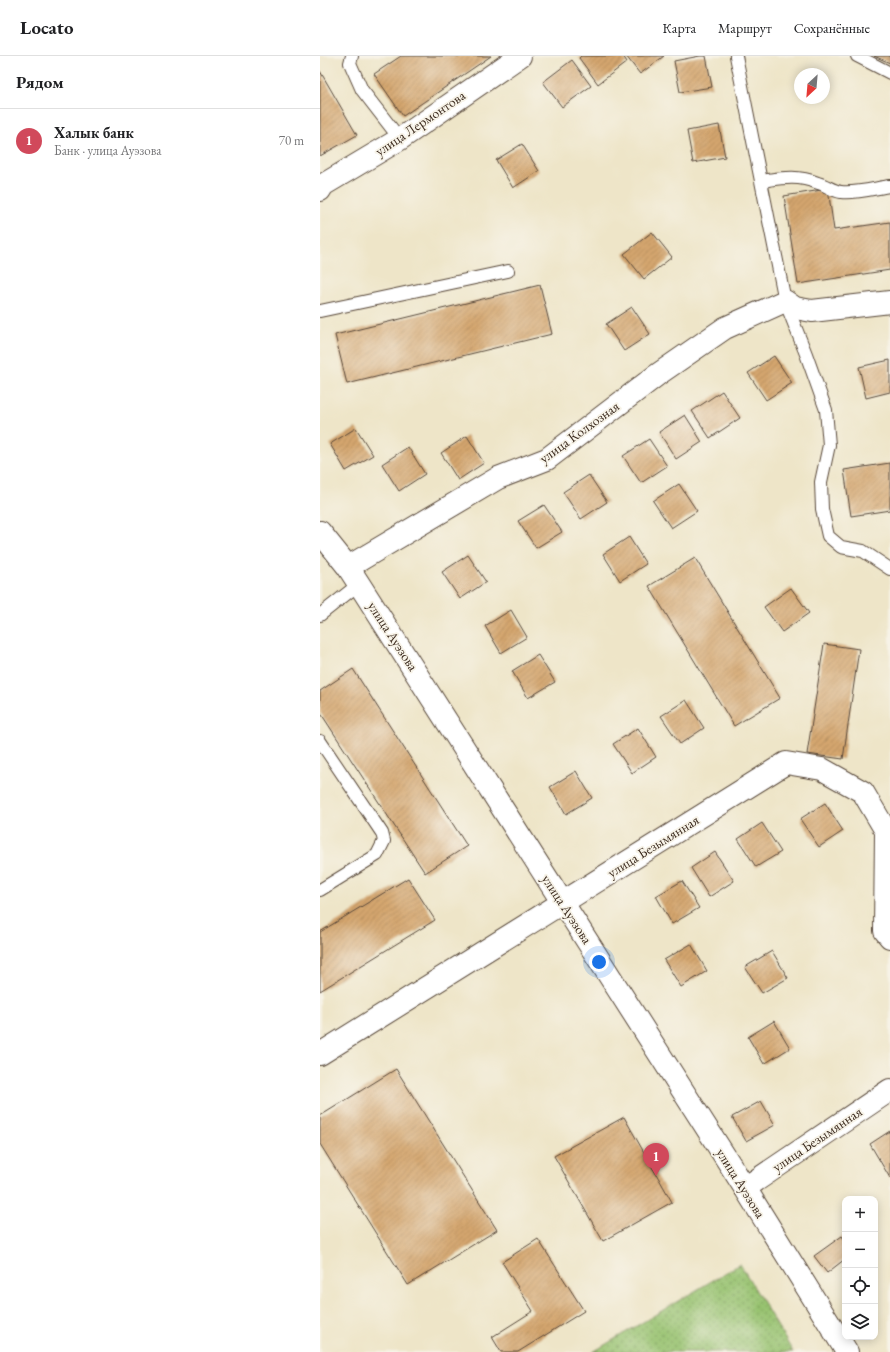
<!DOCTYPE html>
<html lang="ru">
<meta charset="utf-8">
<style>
:root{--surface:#fff;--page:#f6f6f6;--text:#202124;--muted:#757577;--line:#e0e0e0;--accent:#d1495b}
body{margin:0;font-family:"EB Garamond",serif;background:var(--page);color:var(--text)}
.controls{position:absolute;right:12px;bottom:12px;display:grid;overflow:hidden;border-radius:8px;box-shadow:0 2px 10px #0003}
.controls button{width:36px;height:36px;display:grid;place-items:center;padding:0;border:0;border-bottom:1px solid var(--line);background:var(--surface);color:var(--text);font:20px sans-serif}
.compass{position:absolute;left:474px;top:12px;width:36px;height:36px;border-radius:50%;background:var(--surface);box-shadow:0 2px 10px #0003;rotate:206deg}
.you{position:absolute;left:279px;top:906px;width:14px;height:14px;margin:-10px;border:3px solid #fff;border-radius:50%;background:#1a73e8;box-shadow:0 0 0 6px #1a73e833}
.badge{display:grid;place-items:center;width:26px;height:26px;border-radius:50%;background:var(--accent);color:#fff;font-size:13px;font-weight:700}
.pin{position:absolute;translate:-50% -33px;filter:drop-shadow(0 1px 2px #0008)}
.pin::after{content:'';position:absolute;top:21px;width:14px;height:12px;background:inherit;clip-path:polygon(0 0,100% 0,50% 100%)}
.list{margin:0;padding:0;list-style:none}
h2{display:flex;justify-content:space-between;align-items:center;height:52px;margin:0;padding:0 16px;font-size:17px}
h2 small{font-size:13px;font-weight:400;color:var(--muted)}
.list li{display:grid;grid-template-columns:26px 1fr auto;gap:12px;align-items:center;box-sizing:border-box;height:64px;padding:0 16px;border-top:1px solid var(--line)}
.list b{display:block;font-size:15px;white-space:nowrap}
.list p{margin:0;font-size:13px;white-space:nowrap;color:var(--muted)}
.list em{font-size:13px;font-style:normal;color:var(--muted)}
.icon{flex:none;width:22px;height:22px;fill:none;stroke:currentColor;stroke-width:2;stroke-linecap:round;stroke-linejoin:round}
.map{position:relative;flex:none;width:570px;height:1296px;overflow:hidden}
header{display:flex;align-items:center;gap:24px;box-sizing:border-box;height:56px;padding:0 20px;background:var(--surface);border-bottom:1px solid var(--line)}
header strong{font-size:19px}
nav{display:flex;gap:22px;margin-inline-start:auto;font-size:14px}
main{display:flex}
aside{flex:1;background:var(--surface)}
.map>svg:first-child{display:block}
.grass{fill:url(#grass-dots);stroke:#697646}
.building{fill:url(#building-hatch)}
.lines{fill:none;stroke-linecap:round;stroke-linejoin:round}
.service-casing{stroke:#564638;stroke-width:14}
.minor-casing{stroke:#564638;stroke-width:24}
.service{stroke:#fff;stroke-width:12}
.minor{stroke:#fff;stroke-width:22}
.labels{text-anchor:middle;stroke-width:3.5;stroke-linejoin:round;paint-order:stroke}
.street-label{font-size:14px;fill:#3b2a1e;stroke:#f7f3e8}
</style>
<header>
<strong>Locato</strong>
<nav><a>Карта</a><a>Маршрут</a><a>Сохранённые</a></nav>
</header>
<main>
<aside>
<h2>Рядом<small></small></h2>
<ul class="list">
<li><span class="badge">1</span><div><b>Халык банк</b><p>Банк · улица Ауэзова</p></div><em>70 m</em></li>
</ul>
</aside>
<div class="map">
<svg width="570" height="1296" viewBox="0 0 570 1296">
<defs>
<pattern id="grass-dots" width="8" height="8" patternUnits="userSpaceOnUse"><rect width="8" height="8" fill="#97c26f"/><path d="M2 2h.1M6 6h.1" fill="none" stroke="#7c9e5b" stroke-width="1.8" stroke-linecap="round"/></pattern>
<pattern id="building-hatch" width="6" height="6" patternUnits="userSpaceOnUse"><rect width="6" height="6" fill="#d4a66e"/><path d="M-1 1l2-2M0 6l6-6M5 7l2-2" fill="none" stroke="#ad875a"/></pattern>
</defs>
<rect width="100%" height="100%" fill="#f7f3e8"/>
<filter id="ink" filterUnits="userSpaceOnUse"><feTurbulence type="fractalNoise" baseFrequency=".025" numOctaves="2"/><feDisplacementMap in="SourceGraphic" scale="8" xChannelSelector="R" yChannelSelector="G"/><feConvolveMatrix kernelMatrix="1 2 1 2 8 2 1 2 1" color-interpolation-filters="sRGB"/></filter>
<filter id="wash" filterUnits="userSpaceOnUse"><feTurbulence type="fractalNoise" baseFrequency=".012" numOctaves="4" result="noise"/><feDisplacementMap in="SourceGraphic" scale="16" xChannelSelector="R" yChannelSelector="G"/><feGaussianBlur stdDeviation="0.9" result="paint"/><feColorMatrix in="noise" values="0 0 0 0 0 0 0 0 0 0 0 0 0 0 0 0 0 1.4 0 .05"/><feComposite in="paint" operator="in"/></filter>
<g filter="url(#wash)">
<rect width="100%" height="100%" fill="#eee5c8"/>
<path class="grass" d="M420 1208 473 1296H273Z"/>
<g id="blocks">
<path class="building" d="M81 0H171L83 60 54 18Z
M261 0H303L307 6 278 28 259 2Z
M306 0H344L320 18Z
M380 0H386L392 31 360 36 354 5Z
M554 0H570V7Z
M252 4 271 30 242 51 223 26Z
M0 15 37 79 0 100Z
M399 69 405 101 373 107 367 75Z
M202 88 219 115 193 132 176 104Z
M508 133 514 174 570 166V214L478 228 464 140Z
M332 176 352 201 324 223 304 198Z
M220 229 232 278 27 328 15 279Z
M312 251 330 278 304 295 286 268Z
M454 300 472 327 446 344 428 317Z
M570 304V336L546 342 539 311Z
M402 335 420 362 390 382 372 355Z
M365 359 382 386 356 403 339 376Z
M36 372 53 399 26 415 10 388Z
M147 380 164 407 138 424 121 397Z
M329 383 347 410 321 427 303 400Z
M88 391 105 418 79 435 62 408Z
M570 407V454L531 460 524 414Z
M269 419 287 446 261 463 243 436Z
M359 428 377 455 351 472 333 445Z
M224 449 242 476 216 492 198 465Z
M309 481 326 508 300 525 283 498Z
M148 499 166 526 140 543 122 516Z
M375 502 460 642 414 670 329 530Z
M471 532 489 557 462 576 444 551Z
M191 554 207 581 181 597 165 570Z
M504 588 539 593 523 703 487 698Z
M218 599 235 626 208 642 192 615Z
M33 613 147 790 105 817 0 656V635Z
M366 644 384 672 360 688 341 660Z
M318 672 336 701 312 717 293 688Z
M256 715 272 742 246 758 230 731Z
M505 747 523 775 499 791 480 763Z
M442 767 461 796 436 811 418 783Z
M395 796 414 825 389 841 371 812Z
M88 822 115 864 0 935V876Z
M362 825 379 852 352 868 336 840Z
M371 888 387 915 361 931 344 904Z
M452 895 468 922 442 937 425 911Z
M454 965 470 992 444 1008 428 981Z
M76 1013 177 1174 88 1229 0 1088V1060Z
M441 1045 455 1069 426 1085 412 1061Z
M304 1061 352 1146 283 1185 234 1100Z
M570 1075V1122L550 1088Z
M522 1180 525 1184V1203L507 1217 494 1200Z
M218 1183 264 1255 198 1296H181L172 1281 213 1255 182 1206Z"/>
</g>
</g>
<g filter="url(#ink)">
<use href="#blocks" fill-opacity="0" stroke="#564638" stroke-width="1"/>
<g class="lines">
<g class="service-casing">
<path id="service" d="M32 0 30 7 42 34 80 83
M416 0 465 245 486 298 506 354 509 389 501 426 502 453 508 480 521 491 543 495 570 513
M537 0 570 17
M441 125C463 122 477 119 498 127 506 129 513 135 521 136 535 138 556 132 570 130
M0 255 188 215
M0 559 39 528
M0 685 62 777 64 785 57 799 0 834"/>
</g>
<g class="minor-casing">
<path id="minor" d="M0 134 3 129 80 83 200 0
M0 476 28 511 39 528 425 1132 527 1296
M28 511 178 422 227 403 337 319 405 272 465 245 475 252 492 255 570 246
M0 998 466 707 502 713 543 736 566 775 565 875 570 881
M425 1132 570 1034"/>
</g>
<use href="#service" class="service"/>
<use href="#minor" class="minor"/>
</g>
</g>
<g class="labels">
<g class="street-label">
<text transform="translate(100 67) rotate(-34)" y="5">улица Лермонтова</text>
<text transform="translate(259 376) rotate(-36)" y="5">улица Колхозная</text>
<text transform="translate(73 580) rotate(57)" y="5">улица Ауэзова</text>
<text transform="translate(333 790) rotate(-32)" y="5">улица Безымянная</text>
<text transform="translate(247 853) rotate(57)" y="5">улица Ауэзова</text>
<text transform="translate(497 1083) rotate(-34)" y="5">улица Безымянная</text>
<text transform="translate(421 1127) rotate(58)" y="5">улица Ауэзова</text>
</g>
</g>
</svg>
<div class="controls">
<button>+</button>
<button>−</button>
<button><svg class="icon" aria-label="locate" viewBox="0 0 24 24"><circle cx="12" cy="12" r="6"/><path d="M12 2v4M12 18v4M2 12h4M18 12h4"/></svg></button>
<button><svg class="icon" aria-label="layers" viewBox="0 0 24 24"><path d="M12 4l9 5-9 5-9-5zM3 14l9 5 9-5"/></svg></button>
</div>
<svg class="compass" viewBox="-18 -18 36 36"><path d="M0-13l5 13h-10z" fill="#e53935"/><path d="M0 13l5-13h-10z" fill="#757577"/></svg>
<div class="you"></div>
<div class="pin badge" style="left:336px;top:1120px">1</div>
</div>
</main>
